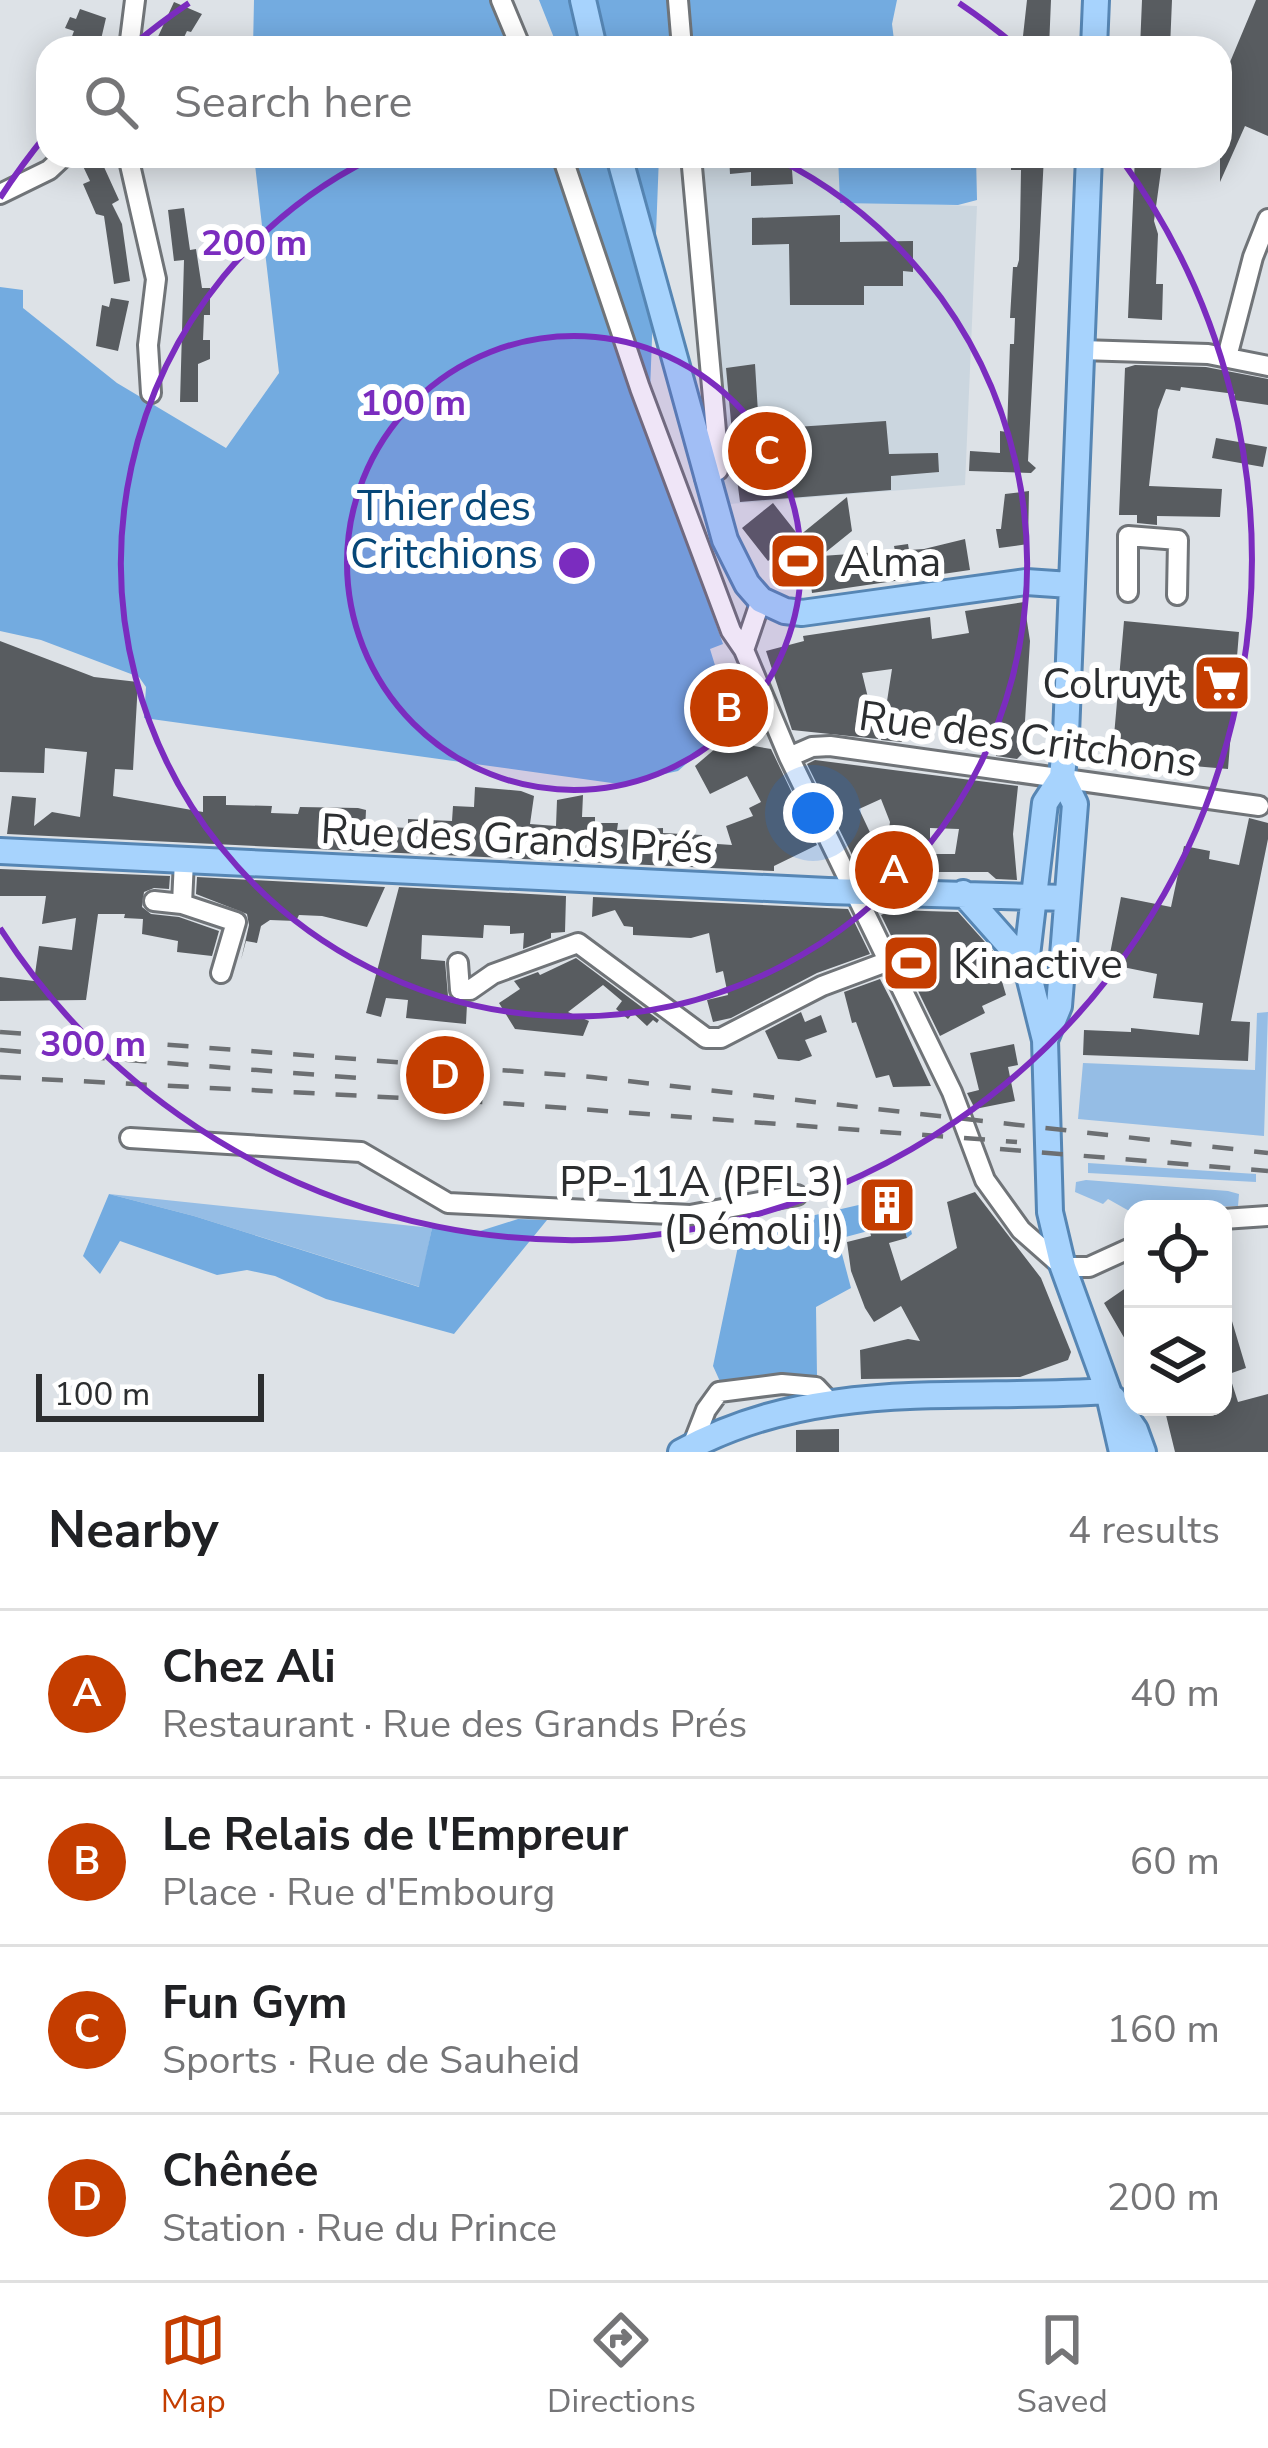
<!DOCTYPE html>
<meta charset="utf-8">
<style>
:root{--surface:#fff;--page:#f2f2f2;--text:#202124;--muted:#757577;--line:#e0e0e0;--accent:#c43d00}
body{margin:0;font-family:"Nunito Sans",sans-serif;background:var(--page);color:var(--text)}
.controls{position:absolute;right:36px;bottom:36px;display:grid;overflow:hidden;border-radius:24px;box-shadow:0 6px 30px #0003}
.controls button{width:108px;height:108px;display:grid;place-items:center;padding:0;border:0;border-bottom:3px solid var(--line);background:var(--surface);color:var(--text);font:60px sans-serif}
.scale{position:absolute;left:36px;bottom:30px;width:228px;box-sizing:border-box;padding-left:12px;border:6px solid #2c2e30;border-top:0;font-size:33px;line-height:42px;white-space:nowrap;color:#2c2e30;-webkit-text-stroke:9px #fff;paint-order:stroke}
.you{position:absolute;left:813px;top:813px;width:42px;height:42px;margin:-30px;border:9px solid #fff;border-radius:50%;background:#1a73e8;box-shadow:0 0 0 18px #1a73e833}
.badge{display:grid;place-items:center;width:78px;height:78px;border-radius:50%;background:var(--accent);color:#fff;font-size:39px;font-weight:700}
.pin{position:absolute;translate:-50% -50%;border:6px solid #fff;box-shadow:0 3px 12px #0006}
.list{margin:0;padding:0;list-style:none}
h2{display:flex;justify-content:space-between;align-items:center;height:156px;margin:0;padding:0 48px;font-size:51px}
h2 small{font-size:39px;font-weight:400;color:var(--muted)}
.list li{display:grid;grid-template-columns:78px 1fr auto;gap:36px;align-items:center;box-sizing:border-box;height:168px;padding:0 48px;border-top:3px solid var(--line)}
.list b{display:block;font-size:45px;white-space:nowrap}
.list p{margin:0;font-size:39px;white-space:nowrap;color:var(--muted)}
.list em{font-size:39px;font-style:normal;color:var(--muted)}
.icon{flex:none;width:66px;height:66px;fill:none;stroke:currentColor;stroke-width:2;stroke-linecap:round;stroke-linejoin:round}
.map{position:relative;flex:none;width:1268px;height:1452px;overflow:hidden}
.search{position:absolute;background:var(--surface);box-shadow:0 6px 30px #0003;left:36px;right:36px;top:36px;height:132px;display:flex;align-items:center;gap:30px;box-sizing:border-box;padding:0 42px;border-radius:36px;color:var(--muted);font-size:45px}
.sheet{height:828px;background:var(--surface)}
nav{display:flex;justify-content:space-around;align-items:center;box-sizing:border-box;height:168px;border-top:3px solid var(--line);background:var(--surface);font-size:33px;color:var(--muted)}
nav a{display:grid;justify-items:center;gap:6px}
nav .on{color:var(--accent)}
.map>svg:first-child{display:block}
.built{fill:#cbd6df}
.green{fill:#95bde5}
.forest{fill:#73abe0}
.building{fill:#585c60;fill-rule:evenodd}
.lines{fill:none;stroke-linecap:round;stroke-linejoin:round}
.minor-casing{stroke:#707478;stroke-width:24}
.major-casing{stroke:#5686b4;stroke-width:30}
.minor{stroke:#fff;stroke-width:18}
.major{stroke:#a7d3fd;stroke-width:24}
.rail{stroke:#6c6f72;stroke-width:4.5;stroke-dasharray:21 21;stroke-linecap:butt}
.ring{fill:none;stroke:#7b2cbf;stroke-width:6}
.labels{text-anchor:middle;stroke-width:12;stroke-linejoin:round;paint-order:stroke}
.park-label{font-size:42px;fill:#064778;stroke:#fff}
.poi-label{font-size:42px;fill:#2c2e30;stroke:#fff;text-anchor:start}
.street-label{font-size:42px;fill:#2c2e30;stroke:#fff}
.centre{fill:#7b2cbf;stroke:#fff;stroke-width:6}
.ring-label{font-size:36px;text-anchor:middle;font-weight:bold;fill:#7b2cbf;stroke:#fff;stroke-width:12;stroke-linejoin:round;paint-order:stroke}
</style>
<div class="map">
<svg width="1268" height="1452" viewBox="0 0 1268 1452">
<rect width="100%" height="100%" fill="#dde2e7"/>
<path class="built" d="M682 156H876L880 203 977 206 965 485 717 505Z"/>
<path class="green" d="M1268 1012 1264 1136 1078 1119 1083 1063 1255 1070 1257 1013Z
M1088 1163 1256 1174V1182L1088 1173Z
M1086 1180 1228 1191 1239 1194 1238 1206 1133 1209V1221L1129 1219 1131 1212 1108 1199 1103 1204 1075 1192 1076 1182Z
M109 1194 432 1228 420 1287 194 1216Z"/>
<path class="forest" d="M254 0H495L513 48H253Z
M539 0H897L892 24 895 48H558Z
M254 156H659L650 391 659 464 723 644 710 649 718 675 697 683 712 731 710 743 678 771 619 784 144 718 146 687 139 677 41 640 0 631V287L23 290V308L117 383 226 448 279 373Z
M838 156H976L977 200 958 205 840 203Z
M109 1194 194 1216 419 1287 432 1228 480 1231 518 1219 547 1220 454 1334 326 1299 275 1276 247 1270 217 1275 120 1241 100 1274 83 1256Z
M902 1195 912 1234 907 1238 902 1222 838 1239 851 1288 816 1307 817 1376H772L723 1388 713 1366 741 1232Z"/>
<path class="building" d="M1027 0H1051L1049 48 1022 45Z
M1142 0H1172L1170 48H1140Z
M1256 0H1268V136L1245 126 1220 182V86Z
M174 2 202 14 191 32 187 31 179 48 156 41Z
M80 9 106 18 99 48H78L80 43 71 39 74 31 65 28 70 17 76 19Z
M94 156H99L119 200 112 204 122 224 130 281 114 284 104 216 96 214 83 184 90 181 81 162Z
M729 156H791L793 184 751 186V172L730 174Z
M1011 156H1044L1028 461 1036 468 1031 473 969 471 970 451 1000 453V431L1007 432 1010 344H1014L1015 318H1010L1013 267H1017L1019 260 1020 227 1021 170H1011Z
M1135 156H1163L1154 221 1158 234 1156 284H1163L1162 320 1128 318Z
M184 208 190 250 196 249 202 288H210V315H204L203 340H210V359L198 364V402H180L184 260 174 261 168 210Z
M840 215V242L913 241V272L903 271V286H864V305H790L789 244 752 245V218Z
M111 298 129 301 118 351 96 346 102 305 109 307Z
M755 364 759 429 732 432 726 368Z
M1135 365 1206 367 1268 379V405L1234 400 1235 394 1181 387 1180 391 1166 389 1158 410 1149 486 1222 489 1220 517 1157 516V525L1137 523V515H1119L1125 368Z
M886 421 889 454 938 453 939 472 891 476V490L740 502 737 479 754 478 751 430Z
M1216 438 1267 447 1263 467 1212 458Z
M1029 491 1028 544 999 548 996 529H1001L1005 494Z
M847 497 852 531 821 556 895 551 894 546 908 544 909 550 924 549 965 539 970 570 812 593 809 570 801 571 782 550 768 561 742 528 773 503 799 536Z
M1024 602 1030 641 1023 753 1017 759 996 756 997 748 990 747 992 733 904 721 902 742 881 740 892 669 862 673 878 739 792 730 766 651 804 641 803 636 930 617 932 639 969 633 965 611Z
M1124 621 1239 632 1228 769 1112 759Z
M0 641 94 677 138 682 133 770 115 769 113 796 203 812V796H226V805L272 806 271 813 298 814 300 807 358 808 366 810 365 832 389 833V827L408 828V819L452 821 453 806 474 807 475 787 521 791 534 796 530 824 556 826 557 800 583 795 582 817H595V823H618L617 830 663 828V833L702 835 703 843 732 845 726 826 753 816 749 808 761 802 747 776 710 794 695 766 723 742 706 701 723 696 719 670 733 666 751 715 756 713 762 727 757 726 754 746 771 749 817 845 774 866V871L7 834 12 796 36 798 34 826 52 812 80 817 87 752 45 748 44 773 0 772Z
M815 760 1018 786 1013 834 1017 880 996 879 988 872H888L889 858 884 860 890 822 881 799 859 809 883 860 860 871 807 764ZM930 828 959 829 955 854H930Z
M1249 818 1268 823V839L1231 1021 1250 1022 1248 1061 1083 1055 1084 1030 1131 1032V1028L1199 1035 1203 1003 1153 998 1157 974 1108 964 1121 897 1171 907 1184 846 1210 851 1209 859 1239 865Z
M0 869 170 876 169 889 154 888 144 892 142 907 151 914 179 917 219 931 212 956 177 952 178 941 142 934 143 919 124 918 125 914H98L86 1000 0 1001V977L34 981 39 946 72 950 76 918 42 924 46 896H0Z
M197 877 329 884 385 887 367 927 322 916 299 915 296 921 270 920 261 926 257 943 246 941 241 960 249 925 247 914 196 894Z
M399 887 566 896 565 932 551 933V938L523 949 524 933 510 934V926L484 925 483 938 422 935 421 959 445 961 448 996 450 1002 467 1004 466 1024 406 1018 408 1000 386 998 381 1017 366 1013Z
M593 897 848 909 870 954 817 973 731 1018 713 1022 707 1000 728 995 723 971 716 973 709 933 691 938 633 935V927L624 926 615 910 592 917Z
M892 910 958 912 993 951 1006 995 982 1006 985 1013 940 1036 881 915Z
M576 958 659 1020 657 1023 653 1020 647 1026 633 1013 628 1019 616 1009 622 1001 603 985 568 1012 589 1021 583 1036 515 1029 499 1003 520 989 514 981 538 972 540 975Z
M880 979 893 1004 931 1086 893 1087 889 1075 876 1078 856 1022 852 1023 844 992Z
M801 1012 805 1022 821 1015 827 1032 805 1040 812 1056 799 1061 778 1059 765 1031Z
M1014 1044 1018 1065 1008 1067 1015 1101 975 1109 967 1093 979 1090 970 1053Z
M975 1192 1041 1278 1071 1352 1068 1360 1020 1377 861 1379 860 1350 908 1339 920 1341 901 1306 874 1322 865 1308 851 1271 847 1242 871 1236 864 1205 895 1198 907 1238 889 1243 901 1281 957 1248 947 1202Z
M1133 1283V1353L1104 1303Z
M1226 1301 1246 1368 1229 1374 1238 1402 1268 1394V1452H1175L1164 1407H1223Z
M839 1429V1452H796V1430Z"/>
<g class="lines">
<g class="minor-casing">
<path id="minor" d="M501 0 521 48
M678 0 682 48
M129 48 135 0
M128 156 156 279 148 345 151 393
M562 156 640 388 731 631 744 650 789 757 952 1092 985 1180 1021 1230 1063 1267H1089L1133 1247
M691 156 719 464 718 470 705 478
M0 194 49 170 64 156
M1081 350 1208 354 1268 366
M1227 357 1253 257 1268 219
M1128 592V536L1178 540 1177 595
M744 650 761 600
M789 757 812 747 830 746 1259 806
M184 860 182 904 236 922 221 973
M154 901 182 904
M458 963 460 990H470L493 974 578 943 706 1038H721L822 986 889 961
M130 1138 361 1152 448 1203 690 1215 797 1195
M1223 1219 1268 1216
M692 1446 706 1410 719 1392 782 1384 816 1387 829 1401"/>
</g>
<g class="major-casing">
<path id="major" d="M583 0 594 48
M1094 48 1096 0
M619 156 725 540 747 584 761 600 785 611 802 613 1026 582 1070 585
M1089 156 1066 735 1062 777 1045 803 1026 964 1045 1040 1050 1212 1063 1267 1108 1391 1122 1452
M0 851 828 891 1066 898
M963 893 1026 964
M1045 1040 1059 1006 1075 804 1062 777
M1113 1398 1135 1430 1143 1452
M681 1452C816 1377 960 1401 1108 1391"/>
</g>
<use href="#minor" class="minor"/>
<use href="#major" class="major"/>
<path class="rail" d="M0 1032 592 1077 1268 1153
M0 1050 371 1079
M0 1077 500 1103 1017 1142
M1000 1149 1268 1171"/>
</g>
<circle cx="574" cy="563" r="227" fill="#7b2cbf" fill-opacity=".12"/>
<g class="ring">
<circle cx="574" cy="563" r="227"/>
<path d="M776 158A453 453 0 1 1 372 158"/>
<path d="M0 198A680 680 0 0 1 46 135M132 46A680 680 0 0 1 189 3M959 3A680 680 0 0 1 1016 46M1121 159A680 680 0 1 1 0 928"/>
</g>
<defs>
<g id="stadium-square" transform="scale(3)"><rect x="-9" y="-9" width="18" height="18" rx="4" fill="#c43d00" stroke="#fff"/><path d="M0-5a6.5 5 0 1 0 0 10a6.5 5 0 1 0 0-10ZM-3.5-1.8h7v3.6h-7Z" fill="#fff"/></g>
<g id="supermarket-square" transform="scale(3)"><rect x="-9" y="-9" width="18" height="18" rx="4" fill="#c43d00" stroke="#fff"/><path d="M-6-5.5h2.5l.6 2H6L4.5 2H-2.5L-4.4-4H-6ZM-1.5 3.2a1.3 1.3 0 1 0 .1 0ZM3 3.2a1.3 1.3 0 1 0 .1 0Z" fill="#fff"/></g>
<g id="building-square" transform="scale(3)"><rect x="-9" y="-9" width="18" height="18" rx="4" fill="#c43d00" stroke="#fff"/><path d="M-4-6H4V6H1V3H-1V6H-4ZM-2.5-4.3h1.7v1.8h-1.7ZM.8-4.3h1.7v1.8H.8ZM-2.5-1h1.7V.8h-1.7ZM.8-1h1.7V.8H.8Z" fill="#fff"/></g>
</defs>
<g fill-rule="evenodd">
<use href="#stadium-square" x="798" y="561"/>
<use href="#supermarket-square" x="1222" y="683"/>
<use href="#stadium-square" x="911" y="963"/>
<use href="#building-square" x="887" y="1205"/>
</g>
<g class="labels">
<g class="park-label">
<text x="444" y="520">Thier des<tspan x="444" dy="48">Critchions</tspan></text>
</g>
<g class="poi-label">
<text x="840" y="576">Alma</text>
<text x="1180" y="698" text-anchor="end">Colruyt</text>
<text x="953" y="978">Kinactive</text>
<text x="845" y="1196" text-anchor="end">PP-11A (PFL3)<tspan x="845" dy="48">(Démoli !)</tspan></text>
</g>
<g class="street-label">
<text transform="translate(1028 738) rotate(8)" y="15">Rue des Critchons</text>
<text transform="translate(517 838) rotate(3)" y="15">Rue des Grands Prés</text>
</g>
</g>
<circle cx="574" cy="563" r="18" class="centre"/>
<g class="ring-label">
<text x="254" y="255">200 m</text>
<text x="413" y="415">100 m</text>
<text x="93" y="1056">300 m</text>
</g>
</svg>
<div class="controls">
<button><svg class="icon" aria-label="locate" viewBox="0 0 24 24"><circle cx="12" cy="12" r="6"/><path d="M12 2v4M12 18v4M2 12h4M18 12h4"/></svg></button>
<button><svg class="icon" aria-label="layers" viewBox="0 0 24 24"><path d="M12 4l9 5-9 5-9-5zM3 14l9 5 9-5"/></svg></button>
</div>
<div class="scale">100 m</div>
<div class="you"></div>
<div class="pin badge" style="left:894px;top:870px">A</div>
<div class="pin badge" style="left:729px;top:708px">B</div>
<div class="pin badge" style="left:767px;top:451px">C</div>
<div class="pin badge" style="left:445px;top:1075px">D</div>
<div class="search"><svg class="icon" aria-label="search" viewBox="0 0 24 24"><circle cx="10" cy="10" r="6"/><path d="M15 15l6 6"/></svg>Search here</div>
</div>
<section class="sheet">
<h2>Nearby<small>4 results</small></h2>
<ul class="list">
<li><span class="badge">A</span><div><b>Chez Ali</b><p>Restaurant · Rue des Grands Prés</p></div><em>40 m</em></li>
<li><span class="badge">B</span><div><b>Le Relais de l'Empreur</b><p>Place · Rue d'Embourg</p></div><em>60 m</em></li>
<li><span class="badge">C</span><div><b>Fun Gym</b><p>Sports · Rue de Sauheid</p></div><em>160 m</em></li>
<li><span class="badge">D</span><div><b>Chênée</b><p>Station · Rue du Prince</p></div><em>200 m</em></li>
</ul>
</section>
<nav>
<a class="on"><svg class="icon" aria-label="map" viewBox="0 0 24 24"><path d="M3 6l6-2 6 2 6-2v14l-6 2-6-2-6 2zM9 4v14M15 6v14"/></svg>Map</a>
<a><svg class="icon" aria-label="directions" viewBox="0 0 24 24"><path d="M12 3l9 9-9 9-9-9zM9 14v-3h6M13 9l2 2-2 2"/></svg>Directions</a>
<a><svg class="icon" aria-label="saved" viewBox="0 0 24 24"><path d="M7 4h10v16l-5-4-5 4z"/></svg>Saved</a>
</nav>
